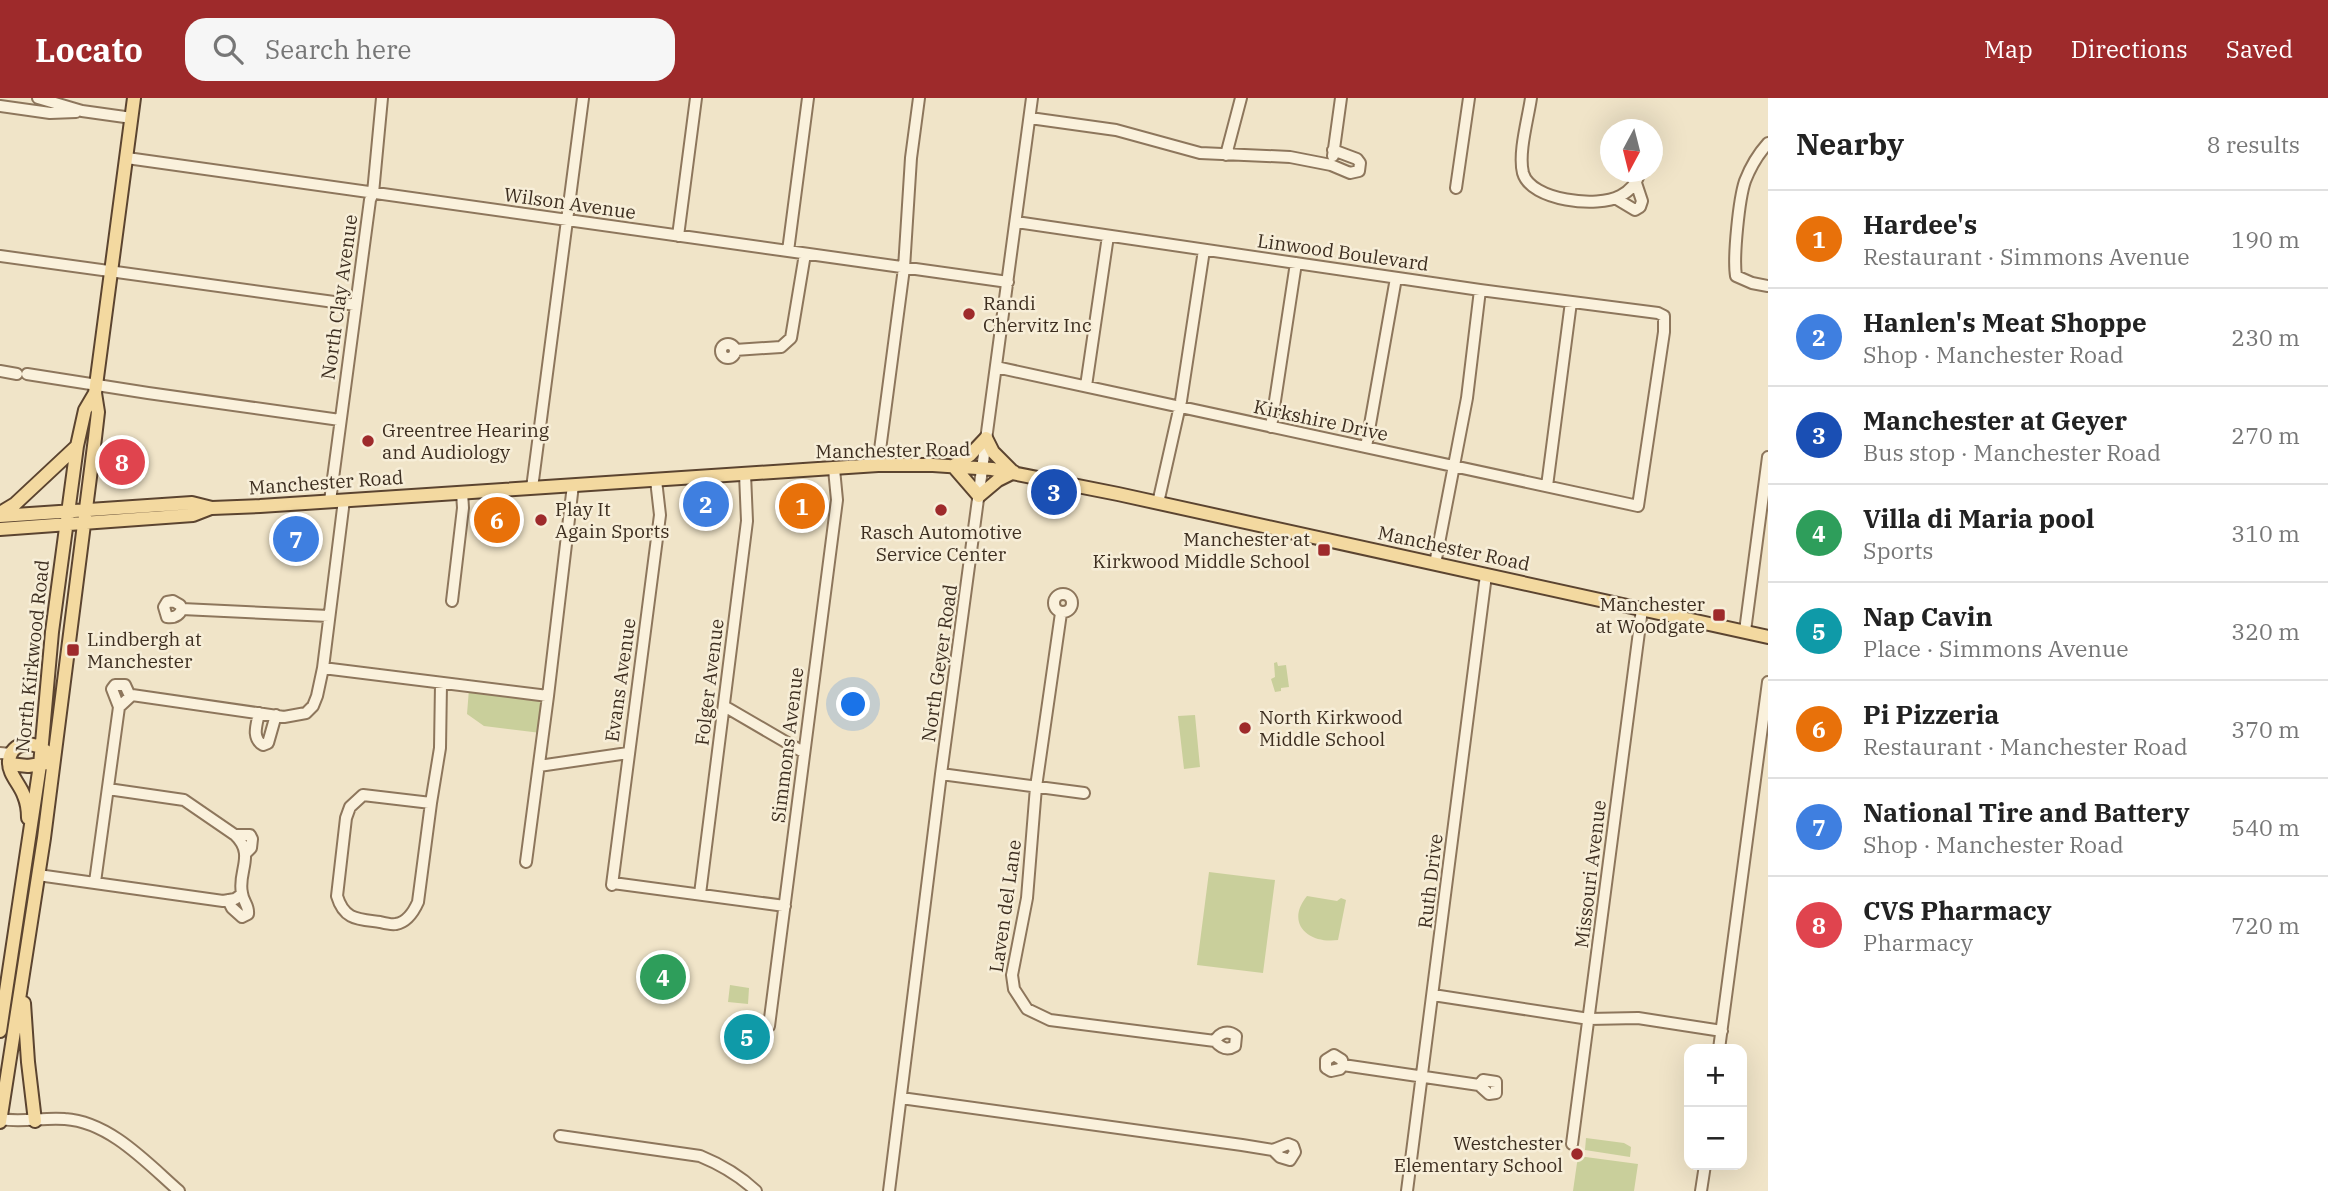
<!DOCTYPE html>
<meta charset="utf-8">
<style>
:root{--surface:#fff;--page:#f6f6f6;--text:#222;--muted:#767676;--line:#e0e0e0;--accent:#9e2a2b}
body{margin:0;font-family:"IBM Plex Serif",serif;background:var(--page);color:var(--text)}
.controls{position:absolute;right:21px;bottom:21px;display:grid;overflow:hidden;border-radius:14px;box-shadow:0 7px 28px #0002}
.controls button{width:63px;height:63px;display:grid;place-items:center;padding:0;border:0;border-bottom:2px solid var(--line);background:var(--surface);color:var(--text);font:35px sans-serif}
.compass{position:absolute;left:1600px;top:21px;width:63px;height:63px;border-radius:50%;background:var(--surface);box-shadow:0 7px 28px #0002;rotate:187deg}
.you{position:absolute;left:854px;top:607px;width:24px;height:24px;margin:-18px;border:5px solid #fff;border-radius:50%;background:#1a73e8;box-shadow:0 0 0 10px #1a73e833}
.badge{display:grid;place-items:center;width:46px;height:46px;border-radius:50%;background:var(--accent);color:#fff;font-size:23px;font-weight:700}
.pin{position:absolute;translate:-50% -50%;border:4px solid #fff;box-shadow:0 2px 7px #0006}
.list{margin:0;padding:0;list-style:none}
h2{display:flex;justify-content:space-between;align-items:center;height:91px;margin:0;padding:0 28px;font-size:30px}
h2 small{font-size:23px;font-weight:400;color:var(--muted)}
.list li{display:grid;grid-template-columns:46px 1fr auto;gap:21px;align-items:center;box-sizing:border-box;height:98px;padding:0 28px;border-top:2px solid var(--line)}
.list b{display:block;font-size:26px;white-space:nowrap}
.list p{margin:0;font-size:23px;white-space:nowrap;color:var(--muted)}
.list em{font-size:23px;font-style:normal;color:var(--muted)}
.icon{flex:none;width:38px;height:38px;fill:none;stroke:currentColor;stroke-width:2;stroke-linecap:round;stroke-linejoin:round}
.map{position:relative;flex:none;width:1768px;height:1093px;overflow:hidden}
header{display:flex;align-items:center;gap:42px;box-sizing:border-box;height:98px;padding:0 35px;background:var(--accent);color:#fff}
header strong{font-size:33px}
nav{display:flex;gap:38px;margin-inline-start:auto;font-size:24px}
.search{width:490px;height:63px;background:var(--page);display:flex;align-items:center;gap:18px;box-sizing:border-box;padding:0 24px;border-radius:21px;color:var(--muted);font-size:26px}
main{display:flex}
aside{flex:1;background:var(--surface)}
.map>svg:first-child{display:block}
.green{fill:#c9cf9b}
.water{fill:#a9c4bc;stroke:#6f938a;stroke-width:2}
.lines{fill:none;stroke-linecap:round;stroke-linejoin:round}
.minor-casing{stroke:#8d765c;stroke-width:14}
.major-casing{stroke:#5b4430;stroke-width:16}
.minor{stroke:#faf1dc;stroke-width:10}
.major{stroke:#f3d9a0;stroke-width:12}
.poi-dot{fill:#9e2a2b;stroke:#f7eed8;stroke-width:2.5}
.labels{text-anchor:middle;stroke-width:5;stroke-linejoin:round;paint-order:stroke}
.street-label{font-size:19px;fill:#3d2e20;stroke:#f7eed8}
.poi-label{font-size:19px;fill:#3d2e20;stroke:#f7eed8;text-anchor:start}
</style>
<header>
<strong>Locato</strong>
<div class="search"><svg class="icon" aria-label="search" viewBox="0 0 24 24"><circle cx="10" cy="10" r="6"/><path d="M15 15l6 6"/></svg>Search here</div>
<nav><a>Map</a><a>Directions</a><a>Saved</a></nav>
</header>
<main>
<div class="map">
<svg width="1768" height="1093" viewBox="0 0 1768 1093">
<rect width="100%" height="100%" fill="#f0e4c8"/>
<path class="green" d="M1277 564 1278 568 1286 567 1289 589 1281 590V593L1275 594 1271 581 1275 579 1274 565Z
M469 591 545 600 541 635 484 628 467 616Z
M1195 617 1200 669 1184 671 1178 618Z
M1209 774 1275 782 1263 875 1197 867Z
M1307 798 1337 803 1341 800 1346 802 1338 842C1308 846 1285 825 1307 798Z
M730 887 749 890 748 906 728 904Z
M1586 1040 1624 1045 1631 1049 1630 1059 1585 1052Z
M1578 1058 1638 1066 1634 1093H1573Z"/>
<path class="water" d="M655 868 674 871 671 891 652 888Z"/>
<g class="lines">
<g class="minor-casing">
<path id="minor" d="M38 0 82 13 132 20
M1531 0C1528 21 1518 55 1523 75 1531 103 1598 110 1620 98 1630 93 1637 84 1640 74
M0 8 50 15 76 14
M1030 20 1116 32 1200 55 1290 59 1331 67 1350 75 1359 73 1360 65 1357 61 1333 52
M1768 45C1759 55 1750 70 1745 83 1739 101 1733 159 1736 178L1752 185 1768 188
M1226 57 1241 0
M1333 58 1341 0
M127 60 1008 184
M1456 90 1469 0
M1615 100 1635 112 1640 109 1642 103 1636 85
M678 138 696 0
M788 153 808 0
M0 158 356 207
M721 253a7 7 0 1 1 14 0a7 7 0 1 1-14 0Z
M735 252 781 249 791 240 805 156
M996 269 1638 408 1664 234V218L1658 215 1480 192 1016 124
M0 273 17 276
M27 276 148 295 340 322
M1086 288 1108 138
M1271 329 1296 165
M1366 349 1396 180
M878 367 904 170 911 60 919 0
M1547 388 1571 204
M532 390 583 0
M330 403 370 102 373 95 382 0
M1158 405 1181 303 1204 152
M1435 466 1467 300 1480 192
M1054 505a9 9 0 1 1 18 0a9 9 0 1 1-18 0Z
M452 503 463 410 462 394
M182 511 180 507 173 503 167 504 164 509 167 519C175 520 179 518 182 511L329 518
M1061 515 1036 689 1027 800 1012 877 1014 891 1027 911 1050 922 1215 943C1221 950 1227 953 1235 948L1236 938C1228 932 1220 934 1215 943
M1745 533 1768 359
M323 570 548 598
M724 608 803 654
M119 609 112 591 115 587H125L130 598
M259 615C257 626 251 640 263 647L268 645 276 617
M0 655 11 656
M539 668 628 655
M941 676 1084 695
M108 691 184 702 235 737C256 757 237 774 242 795 243 804 249 807 248 816L242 819 232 810 228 802
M363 697 431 705 418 804C414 813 408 824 396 826 391 827 384 825 380 824 358 821 344 822 337 798L346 720 350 709Z
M431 705 440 650 441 586
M235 737H250L252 741 251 750 245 756
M526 764 548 598 573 387
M38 777 223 803 235 801 242 796
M95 784 119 609 132 597 284 619 306 615 313 608 317 598 323 570 344 402
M613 785 785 808
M612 787 660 417 656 382
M700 796 747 423 745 376
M1433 897 1589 921 1638 920 1722 933
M769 928 837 402 834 371
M1719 951 1768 584
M1343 967 1342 962 1334 957 1326 962V970L1331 973 1340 971 1343 967 1479 987 1489 996 1496 995V984L1483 982 1479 987
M901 1000 1242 1047 1273 1052 1280 1059 1290 1062 1295 1054 1293 1048 1288 1046 1273 1052
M0 1021C23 1025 43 1019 65 1021 110 1024 147 1065 179 1093
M560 1038 700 1058C722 1067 739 1077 756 1093
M1572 1046 1642 511
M889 1093 941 676 1032 0
M1407 1093 1486 477
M1701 1093 1705 1067"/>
</g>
<g class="major-casing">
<path id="major" d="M953 368 970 357 986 340 993 354 1013 374
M953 368 979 398 998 382 1014 374
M0 415 15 406 77 348
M0 418 192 405 212 410 260 408 878 367H933L992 371 1118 396 1768 539
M0 431 193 417 211 410
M9 666 28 668 47 665
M28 720C28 713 27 705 24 698 20 686 8 676 9 663 11 642 35 643 47 654
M24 905 28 964 35 1023
M0 933 40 667 52 534 77 348 85 312 95 295
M0 1024 44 740 95 340 98 314 95 295 134 0"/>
</g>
<use href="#minor" class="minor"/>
<use href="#major" class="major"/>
</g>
<g class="poi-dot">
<circle cx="969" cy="216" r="7"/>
<circle cx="368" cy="343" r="7"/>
<circle cx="941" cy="412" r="7"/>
<circle cx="541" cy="422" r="7"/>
<rect x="1317" y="445" width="14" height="14" rx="3.5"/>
<rect x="1712" y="510" width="14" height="14" rx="3.5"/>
<rect x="66" y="545" width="14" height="14" rx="3.5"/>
<circle cx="1245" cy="630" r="7"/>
<circle cx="1577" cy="1056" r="7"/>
</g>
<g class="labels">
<g class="street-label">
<text transform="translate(570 105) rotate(8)" y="7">Wilson Avenue</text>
<text transform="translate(1343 154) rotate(8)" y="7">Linwood Boulevard</text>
<text transform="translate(339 199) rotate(-82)" y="7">North Clay Avenue</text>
<text transform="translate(1321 322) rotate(12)" y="7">Kirkshire Drive</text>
<text transform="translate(893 352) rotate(-1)" y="7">Manchester Road</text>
<text transform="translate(326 384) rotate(-4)" y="7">Manchester Road</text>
<text transform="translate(1454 450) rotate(12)" y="7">Manchester Road</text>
<text transform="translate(32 558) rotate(-84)" y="7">North Kirkwood Road</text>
<text transform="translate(939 565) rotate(-82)" y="7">North Geyer Road</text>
<text transform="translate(620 582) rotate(-82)" y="7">Evans Avenue</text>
<text transform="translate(709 584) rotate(-83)" y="7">Folger Avenue</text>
<text transform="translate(787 647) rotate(-83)" y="7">Simmons Avenue</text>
<text transform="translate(1590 776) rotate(-83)" y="7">Missouri Avenue</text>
<text transform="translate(1430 783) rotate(-83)" y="7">Ruth Drive</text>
<text transform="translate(1005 808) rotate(-82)" y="7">Laven del Lane</text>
</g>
<g class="poi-label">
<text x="983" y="212">Randi<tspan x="983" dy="22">Chervitz Inc</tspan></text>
<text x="382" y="339">Greentree Hearing<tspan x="382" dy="22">and Audiology</tspan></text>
<text x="555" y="418">Play It<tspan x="555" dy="22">Again Sports</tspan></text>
<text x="941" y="441" text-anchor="middle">Rasch Automotive<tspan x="941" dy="22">Service Center</tspan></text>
<text x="1310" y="448" text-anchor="end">Manchester at<tspan x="1310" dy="22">Kirkwood Middle School</tspan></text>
<text x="1705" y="513" text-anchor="end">Manchester<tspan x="1705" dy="22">at Woodgate</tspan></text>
<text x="87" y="548">Lindbergh at<tspan x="87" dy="22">Manchester</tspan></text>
<text x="1259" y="626">North Kirkwood<tspan x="1259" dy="22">Middle School</tspan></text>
<text x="1563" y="1052" text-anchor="end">Westchester<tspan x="1563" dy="22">Elementary School</tspan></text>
</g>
</g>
</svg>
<div class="controls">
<button>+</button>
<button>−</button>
</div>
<svg class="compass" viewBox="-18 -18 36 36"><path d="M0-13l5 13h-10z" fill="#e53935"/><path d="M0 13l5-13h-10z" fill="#767676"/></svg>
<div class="you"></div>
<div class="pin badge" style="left:802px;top:408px;background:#e8710a">1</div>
<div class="pin badge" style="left:706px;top:406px;background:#3f7fe0">2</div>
<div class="pin badge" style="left:1054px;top:394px;background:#1a4fb4">3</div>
<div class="pin badge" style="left:663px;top:879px;background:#2e9e5b">4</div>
<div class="pin badge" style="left:747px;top:939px;background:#0f9aa8">5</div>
<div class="pin badge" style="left:497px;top:422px;background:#e8710a">6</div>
<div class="pin badge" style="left:296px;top:441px;background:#3f7fe0">7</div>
<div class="pin badge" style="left:122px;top:364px;background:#e0444e">8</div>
</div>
<aside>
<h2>Nearby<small>8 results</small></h2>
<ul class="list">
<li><span class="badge" style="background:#e8710a">1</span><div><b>Hardee's</b><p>Restaurant · Simmons Avenue</p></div><em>190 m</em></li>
<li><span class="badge" style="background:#3f7fe0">2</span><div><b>Hanlen's Meat Shoppe</b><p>Shop · Manchester Road</p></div><em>230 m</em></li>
<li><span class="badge" style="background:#1a4fb4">3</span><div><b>Manchester at Geyer</b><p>Bus stop · Manchester Road</p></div><em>270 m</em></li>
<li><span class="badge" style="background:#2e9e5b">4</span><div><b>Villa di Maria pool</b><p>Sports</p></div><em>310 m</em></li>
<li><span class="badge" style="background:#0f9aa8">5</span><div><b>Nap Cavin</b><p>Place · Simmons Avenue</p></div><em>320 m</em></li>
<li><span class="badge" style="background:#e8710a">6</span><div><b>Pi Pizzeria</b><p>Restaurant · Manchester Road</p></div><em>370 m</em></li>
<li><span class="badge" style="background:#3f7fe0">7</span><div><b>National Tire and Battery</b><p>Shop · Manchester Road</p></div><em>540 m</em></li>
<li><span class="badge" style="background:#e0444e">8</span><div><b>CVS Pharmacy</b><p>Pharmacy</p></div><em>720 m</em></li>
</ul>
</aside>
</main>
